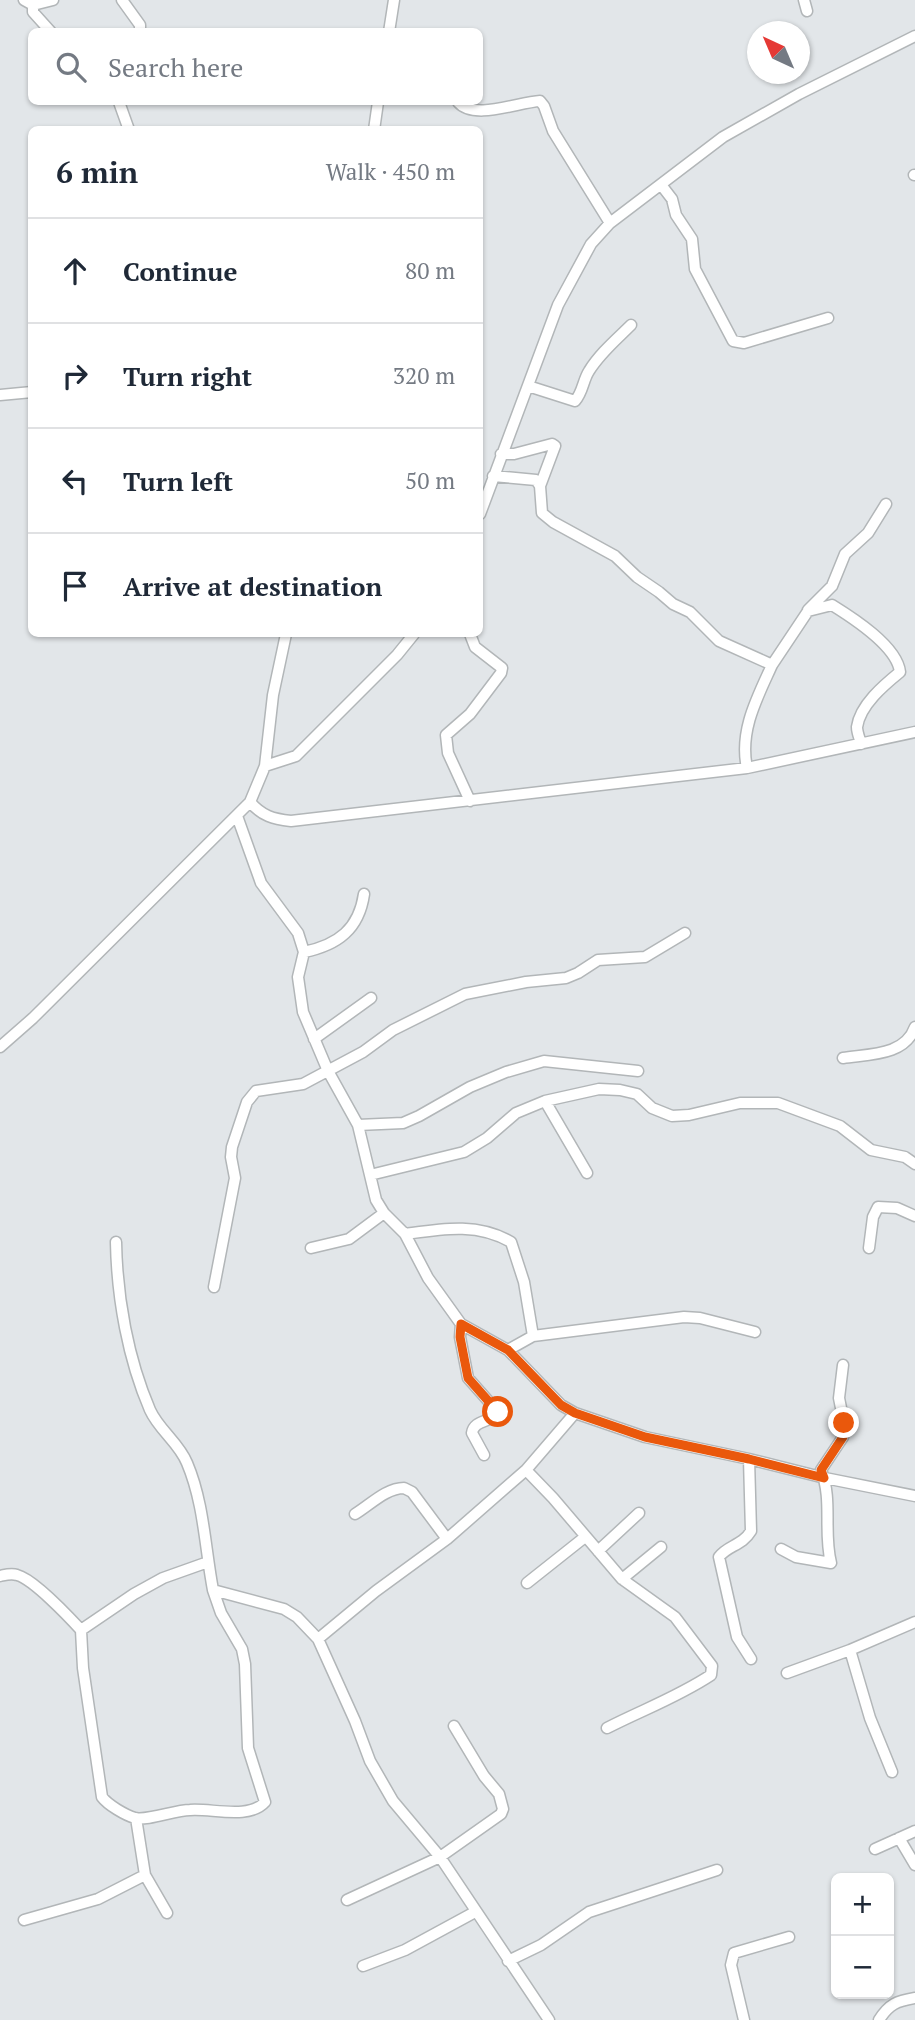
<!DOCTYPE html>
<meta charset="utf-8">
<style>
:root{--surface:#fff;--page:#f2f2f3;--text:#1f2937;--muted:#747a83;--line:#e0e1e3}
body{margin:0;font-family:"PT Serif",serif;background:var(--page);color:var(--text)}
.controls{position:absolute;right:21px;bottom:21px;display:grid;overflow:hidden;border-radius:10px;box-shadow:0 2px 5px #0004}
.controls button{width:63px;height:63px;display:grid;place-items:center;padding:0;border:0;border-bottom:2px solid var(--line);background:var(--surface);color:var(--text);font:35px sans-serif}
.compass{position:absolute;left:747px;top:21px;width:63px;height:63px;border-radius:50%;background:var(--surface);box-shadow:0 2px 5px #0004;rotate:316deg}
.stop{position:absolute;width:21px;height:21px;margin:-16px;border:5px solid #ea580c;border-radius:50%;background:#fff}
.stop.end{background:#ea580c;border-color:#fff;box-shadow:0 2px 7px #0008}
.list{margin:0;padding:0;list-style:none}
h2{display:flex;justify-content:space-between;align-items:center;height:91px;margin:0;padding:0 28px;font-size:30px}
h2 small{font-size:23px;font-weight:400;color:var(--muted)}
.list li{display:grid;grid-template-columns:46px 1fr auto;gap:21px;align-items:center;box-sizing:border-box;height:105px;padding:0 28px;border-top:2px solid var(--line)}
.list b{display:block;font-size:26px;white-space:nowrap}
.list em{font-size:23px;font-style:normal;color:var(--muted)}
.icon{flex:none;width:38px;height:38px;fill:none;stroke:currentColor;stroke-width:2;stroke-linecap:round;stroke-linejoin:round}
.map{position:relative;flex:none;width:915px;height:2020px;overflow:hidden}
.search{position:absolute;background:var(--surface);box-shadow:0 2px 5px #0004;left:28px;top:28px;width:455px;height:77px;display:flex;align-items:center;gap:18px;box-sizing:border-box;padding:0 24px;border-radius:10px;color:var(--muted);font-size:26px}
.panel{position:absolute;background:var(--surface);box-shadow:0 2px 5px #0004;left:28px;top:126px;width:455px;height:511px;border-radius:10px}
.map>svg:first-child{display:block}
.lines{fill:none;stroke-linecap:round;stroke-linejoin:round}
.minor-casing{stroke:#b2b6b8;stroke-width:13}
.minor{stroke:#fff;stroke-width:10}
.route{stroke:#ea580c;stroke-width:9}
</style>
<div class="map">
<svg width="915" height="2020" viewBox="0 0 915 2020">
<rect width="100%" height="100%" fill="#e2e6e9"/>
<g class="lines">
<g class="minor-casing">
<path id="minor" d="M24 0 33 5 53 0
M122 0 140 25V32
M804 0 807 11
M33 5V12L51 32
M389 32 394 0
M119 102 129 130
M458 102C474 121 518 102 540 101L544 106 553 131 610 223
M374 130 378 102
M914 175H915
M662 186 672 199 676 215 692 239 695 269 733 341 744 343 828 318
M528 386 575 401C583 392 583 380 589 371 600 353 617 339 631 325
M0 395 32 392
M501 454H514L552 444 555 446 540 486
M493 476 536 480 540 486 542 513 553 522 615 556 637 577 659 592 673 604 690 612 719 641 768 663 772 665 808 611 832 605C853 618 897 646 900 672 884 685 860 705 857 727 857 733 860 739 861 744
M480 514 558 305 591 244 610 223 723 137 799 94 915 36
M808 610 832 586 845 554 868 533 886 504
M470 634 475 647 502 668 501 673 470 714 446 735 448 753 470 801
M265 766 296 756 397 655 414 634
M747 768C739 731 757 698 772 665
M250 802C262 816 273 819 291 821L747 768 915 732
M237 816 261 883 298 933 304 952 298 977 303 1012 328 1071 358 1125 376 1200 384 1213 405 1234 428 1278 461 1324 508 1350 561 1405 575 1413 645 1437 749 1459 825 1478 915 1496
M304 952C338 945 359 929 364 894
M314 1039 371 998
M0 1047 33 1018 250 802 265 766 273 695 286 634
M843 1058C869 1054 905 1056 915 1027
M545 1101 587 1173
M358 1125 403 1123 419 1116 470 1087 506 1072 544 1061 638 1071
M370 1175 464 1152 487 1138 516 1113 545 1101 599 1089 620 1090 637 1094 652 1108 672 1116 689 1115 740 1103H778L840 1126 871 1150 905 1157 915 1164
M405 1234C441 1229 477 1222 511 1242L524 1282 533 1336 508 1350
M116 1242C117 1298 128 1359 150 1410 159 1430 179 1443 187 1463 204 1503 205 1548 213 1590L284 1609 297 1617 318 1639 376 1591 447 1539 526 1470 575 1413
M311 1248 349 1239 384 1213
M869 1248 873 1217 878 1207 897 1208 915 1216
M214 1287 235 1178 231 1157 232 1147 247 1102 256 1091 303 1084 363 1052 393 1030 465 994 526 982 566 978 578 973 598 960 645 957 685 933
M461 1324 460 1337 468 1378 498 1412C492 1423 474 1419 472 1433L484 1455
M533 1336 684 1317 700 1318 755 1332
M749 1459 751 1531C742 1546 728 1545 719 1557L737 1637 751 1659
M526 1470 553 1498 622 1579 675 1617 712 1666 711 1675C678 1697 642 1710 607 1728
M355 1514C370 1505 386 1488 404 1488L412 1492 447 1539
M781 1549 796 1557 831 1563C823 1532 833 1500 821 1470L843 1437 844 1423 839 1398 843 1365
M598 1551 639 1513
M208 1562 163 1578 134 1594 81 1630 83 1668 102 1797C108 1805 125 1815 135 1818 148 1821 175 1810 190 1810 211 1808 249 1820 265 1802L248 1748 245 1664 242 1649 221 1613 213 1590
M0 1576C5 1575 11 1573 17 1575 33 1579 69 1617 81 1630
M622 1579 661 1547
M527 1583 585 1537
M318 1639 355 1721 370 1761 393 1801 440 1857 549 2020
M850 1650 870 1718 892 1772
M787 1673 850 1650 915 1622
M899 1838 915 1865
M875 1849 915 1831
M145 1875 167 1913
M347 1900 440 1857 501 1814 503 1809 499 1794 484 1776 454 1726
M24 1920 98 1899 145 1875 136 1818
M508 1961 541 1945 589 1912 717 1870
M363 1966 405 1950 475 1912
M744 2020 731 1965 734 1953 789 1937
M879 2020C889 2004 897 2001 915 1998"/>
</g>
<use href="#minor" class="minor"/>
</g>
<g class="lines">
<path class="route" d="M498 1412 468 1378 460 1337 461 1324 508 1350 561 1405 575 1413 645 1437 749 1459 824 1478 821 1470 843 1437 844 1423"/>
</g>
</svg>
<div class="controls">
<button>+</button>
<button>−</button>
</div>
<svg class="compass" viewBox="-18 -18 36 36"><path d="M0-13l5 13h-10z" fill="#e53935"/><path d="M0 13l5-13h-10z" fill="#747a83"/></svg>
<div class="stop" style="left:498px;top:1412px"></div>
<div class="stop end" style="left:844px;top:1423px"></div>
<div class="search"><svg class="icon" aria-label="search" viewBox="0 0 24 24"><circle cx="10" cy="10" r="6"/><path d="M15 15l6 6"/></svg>Search here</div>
<section class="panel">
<h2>6 min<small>Walk · 450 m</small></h2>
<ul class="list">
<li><svg class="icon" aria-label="ahead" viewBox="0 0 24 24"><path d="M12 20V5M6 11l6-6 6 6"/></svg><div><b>Continue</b></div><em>80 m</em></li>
<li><svg class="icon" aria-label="right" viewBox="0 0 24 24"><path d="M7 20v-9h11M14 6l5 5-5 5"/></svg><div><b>Turn right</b></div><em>320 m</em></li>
<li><svg class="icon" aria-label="left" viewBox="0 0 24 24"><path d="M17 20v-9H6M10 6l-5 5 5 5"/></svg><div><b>Turn left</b></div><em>50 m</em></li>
<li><svg class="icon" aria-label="arrive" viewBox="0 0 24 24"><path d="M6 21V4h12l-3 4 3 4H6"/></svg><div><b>Arrive at destination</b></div></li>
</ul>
</section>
</div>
